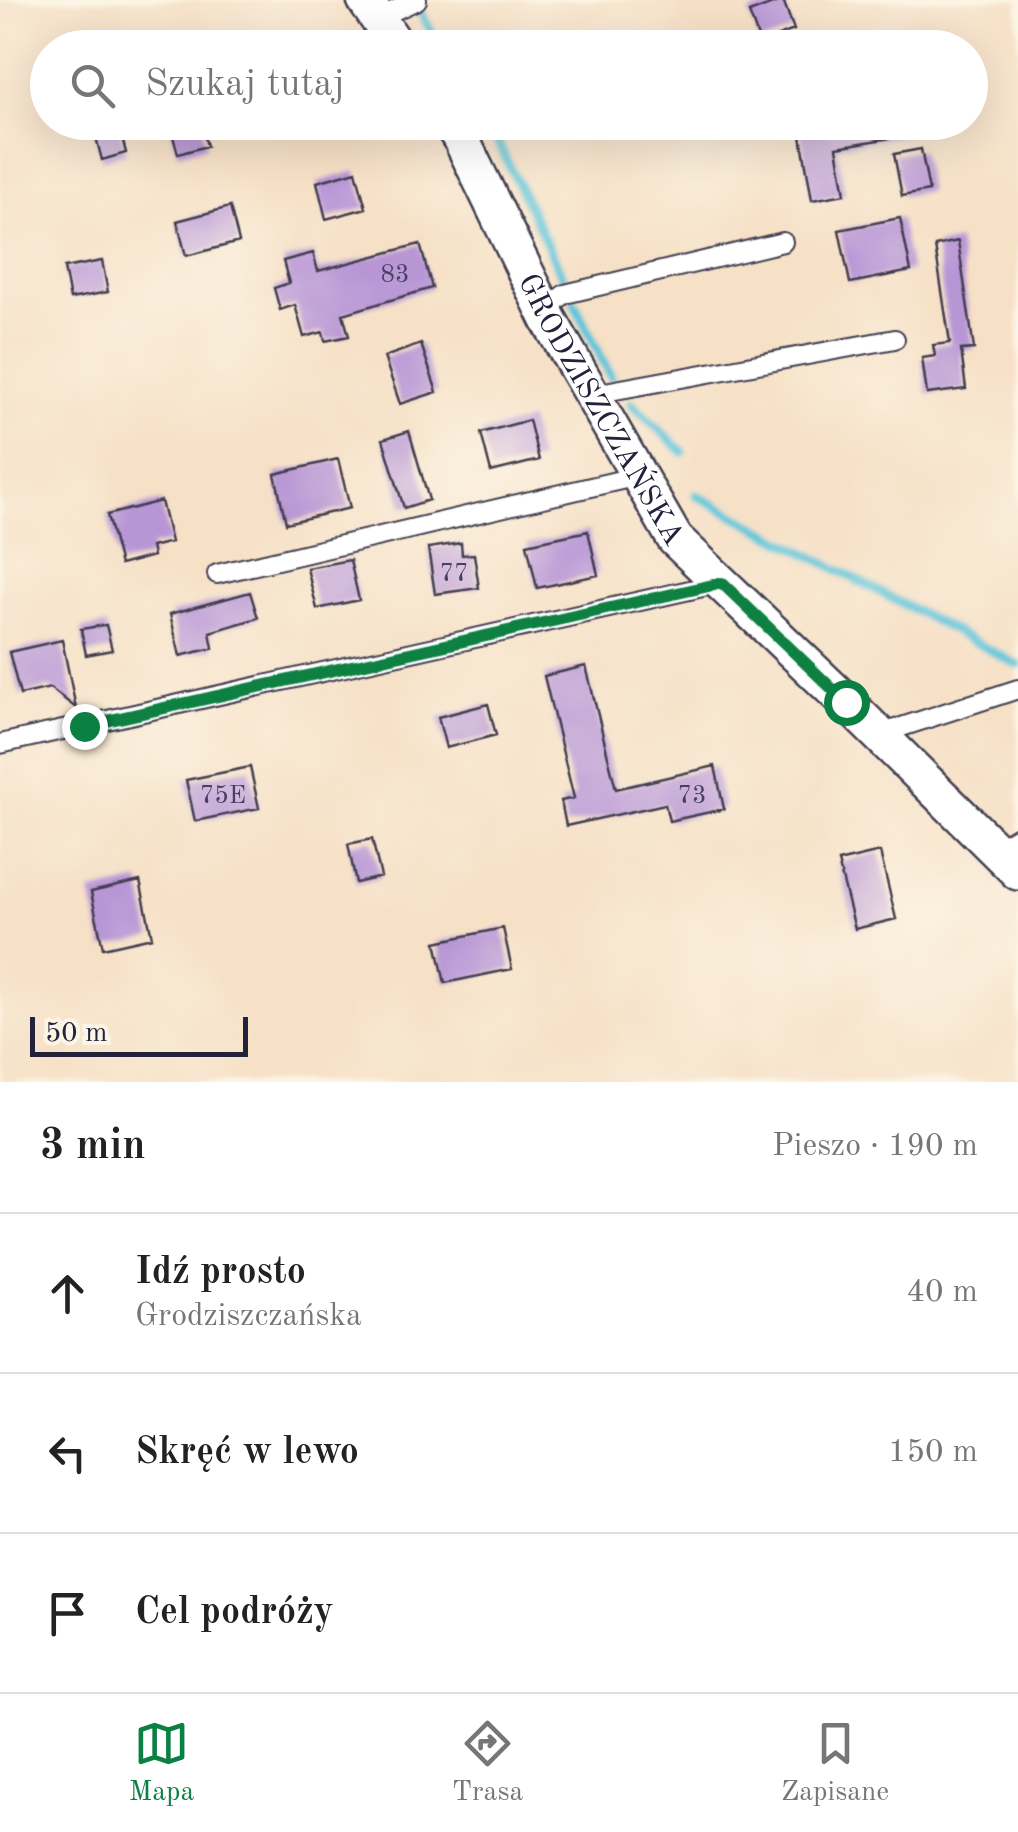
<!DOCTYPE html>
<html lang="pl">
<meta charset="utf-8">
<style>
:root{--surface:#fff;--page:#f2f2f2;--text:#222;--muted:#767676;--line:#e0e0e0;--accent:#0b8043}
body{margin:0;font-family:"Old Standard TT",serif;background:var(--page);color:var(--text)}
.scale{position:absolute;left:30px;bottom:25px;width:218px;box-sizing:border-box;padding-left:10px;border:5px solid #22223b;border-top:0;font-size:28px;line-height:35px;white-space:nowrap;color:#22223b;-webkit-text-stroke:8px #fcf5e5;paint-order:stroke}
.stop{position:absolute;width:30px;height:30px;margin:-22px;border:8px solid #0b8043;border-radius:50%;background:#fff}
.stop.end{background:#0b8043;border-color:#fff;box-shadow:0 2px 10px #0008}
.list{margin:0;padding:0;list-style:none}
h2{display:flex;justify-content:space-between;align-items:center;height:130px;margin:0;padding:0 40px;font-size:42px}
h2 small{font-size:32px;font-weight:400;color:var(--muted)}
.list li{display:grid;grid-template-columns:65px 1fr auto;gap:30px;align-items:center;box-sizing:border-box;height:160px;padding:0 40px;border-top:2px solid var(--line)}
.list b{display:block;font-size:38px;white-space:nowrap}
.list p{margin:0;font-size:32px;white-space:nowrap;color:var(--muted)}
.list em{font-size:32px;font-style:normal;color:var(--muted)}
.icon{flex:none;width:55px;height:55px;fill:none;stroke:currentColor;stroke-width:2;stroke-linecap:round;stroke-linejoin:round}
.map{position:relative;flex:none;width:1018px;height:1082px;overflow:hidden}
.search{position:absolute;background:var(--surface);box-shadow:0 10px 40px #0002;left:30px;right:30px;top:30px;height:110px;display:flex;align-items:center;gap:25px;box-sizing:border-box;padding:0 35px;border-radius:55px;color:var(--muted);font-size:38px}
.sheet{height:610px;background:var(--surface)}
nav{display:flex;justify-content:space-around;align-items:center;box-sizing:border-box;height:140px;border-top:2px solid var(--line);background:var(--surface);font-size:28px;color:var(--muted)}
nav a{display:grid;justify-items:center;gap:5px}
nav .on{color:var(--accent)}
.map>svg:first-child{display:block}
.lines{fill:none;stroke-linecap:round;stroke-linejoin:round}
.stream{stroke:#5dc5da;stroke-width:9}
.building{fill:#b896d6}
.lane-casing{stroke:#423e50;stroke-width:22}
.street-casing{stroke:#423e50;stroke-width:40}
.lane{stroke:#fff;stroke-width:18}
.street{stroke:#fff;stroke-width:35}
.route{stroke:#0b8043;stroke-width:12}
.labels{text-anchor:middle;stroke-width:10;stroke-linejoin:round;paint-order:stroke}
.number-label{font-size:25px;fill:#483f62}
.street-label{font-size:30px;fill:#22223b;stroke:#fcf5e5}
</style>
<div class="map">
<svg width="1018" height="1082" viewBox="0 0 1018 1082">
<rect width="100%" height="100%" fill="#fcf5e5"/>
<filter id="ink" filterUnits="userSpaceOnUse"><feTurbulence type="fractalNoise" baseFrequency=".01" numOctaves="2"/><feDisplacementMap in="SourceGraphic" scale="20" xChannelSelector="R" yChannelSelector="G"/><feConvolveMatrix kernelMatrix="1 2 1 2 8 2 1 2 1" color-interpolation-filters="sRGB"/></filter>
<filter id="wash" filterUnits="userSpaceOnUse"><feTurbulence type="fractalNoise" baseFrequency=".0048" numOctaves="4" result="noise"/><feDisplacementMap in="SourceGraphic" scale="40" xChannelSelector="R" yChannelSelector="G"/><feGaussianBlur stdDeviation="2.25" result="paint"/><feColorMatrix in="noise" values="0 0 0 0 0 0 0 0 0 0 0 0 0 0 0 0 0 1.4 0 .05"/><feComposite in="paint" operator="in"/></filter>
<g filter="url(#wash)">
<rect width="100%" height="100%" fill="#f6e0c6"/>
<g class="lines">
<path class="stream" d="M421 14 442 48
M488 122 563 277
M574 302 611 377
M631 403 683 452
M696 495 1018 665"/>
</g>
<g id="blocks">
<path class="building" d="M783 0 794 30 760 43 749 13Z
M92 122H118L126 153 102 160Z
M169 122H200L207 146 178 154Z
M849 122H908L909 135 837 147 845 194 812 200 800 130Z
M921 149 929 191 902 196 894 154Z
M356 171 366 208 326 219 317 182Z
M230 207 239 242 186 256 177 221Z
M900 218 911 271 850 283 839 230Z
M958 241 974 349 961 350 966 389 927 394 922 358 935 356 933 345 950 343 935 246Z
M420 244 432 288 343 314 349 336 325 341 323 332 304 337 295 305 280 310 274 288 289 283 283 261 313 253 318 271Z
M102 261 108 292 70 299 64 268Z
M421 344 437 392 400 404 384 357Z
M529 420 539 460 491 472 481 433Z
M409 431 429 500 404 508 383 439Z
M338 459 350 508 286 523 275 474Z
M161 501 171 542 151 547 153 556 120 565 107 515Z
M588 531 598 575 537 588 527 544Z
M461 543 462 555 474 554 479 588 435 594 428 548Z
M350 560 359 600 317 609 307 568Z
M250 592 258 618 210 632 213 648 180 656 170 614Z
M106 625 112 650 86 655 81 629Z
M62 640 76 708 50 688 20 695 9 652Z
M586 666 616 789 715 766 724 809 669 821 665 804 566 826 561 801 574 798 544 676Z
M488 704 496 735 446 748 438 717Z
M250 767 259 808 195 821 186 780Z
M372 839 381 877 356 883 348 844Z
M880 852 896 919 855 929 838 862Z
M140 881 152 937 103 948 91 892Z
M503 928 512 969 445 983 436 942Z"/>
</g>
</g>
<g filter="url(#ink)">
<use href="#blocks" fill-opacity="0" stroke="#423e50" stroke-width="2.5"/>
<g class="lines">
<g class="lane-casing">
<path id="lane" d="M378 18 417 0
M547 315 557 300 565 294 783 242
M596 402 610 391 895 339
M217 574 638 476
M880 734 1018 689
M0 744 721 583
M996 849 1018 836"/>
</g>
<g class="street-casing">
<g id="street">
<path d="M365 0 398 48"/>
<path id="s1" d="M450 122 462 141 549 320 675 539 846 702 1018 872"/>
</g>
</g>
<use href="#lane" class="lane"/>
<use href="#street" class="street"/>
</g>
</g>
<g class="lines" filter="url(#ink)">
<path class="route" d="M84 726 722 583 846 702"/>
</g>
<g class="labels">
<g class="number-label">
<text x="395" y="282">83</text>
<text x="454" y="581">77</text>
<text x="223" y="803">75E</text>
<text x="692" y="803">73</text>
</g>
<g class="street-label">
<text dy="10" stroke="none"><textPath href="#s1" startOffset="325">GRODZISZCZAŃSKA</textPath></text>
</g>
</g>
</svg>
<div class="scale">50 m</div>
<div class="stop" style="left:846px;top:702px"></div>
<div class="stop end" style="left:84px;top:726px"></div>
<div class="search"><svg class="icon" aria-label="search" viewBox="0 0 24 24"><circle cx="10" cy="10" r="6"/><path d="M15 15l6 6"/></svg>Szukaj tutaj</div>
</div>
<section class="sheet">
<h2>3 min<small>Pieszo · 190 m</small></h2>
<ul class="list">
<li><svg class="icon" aria-label="ahead" viewBox="0 0 24 24"><path d="M12 20V5M6 11l6-6 6 6"/></svg><div><b>Idź prosto</b><p>Grodziszczańska</p></div><em>40 m</em></li>
<li><svg class="icon" aria-label="left" viewBox="0 0 24 24"><path d="M17 20v-9H6M10 6l-5 5 5 5"/></svg><div><b>Skręć w lewo</b></div><em>150 m</em></li>
<li><svg class="icon" aria-label="arrive" viewBox="0 0 24 24"><path d="M6 21V4h12l-3 4 3 4H6"/></svg><div><b>Cel podróży</b></div></li>
</ul>
</section>
<nav>
<a class="on"><svg class="icon" aria-label="map" viewBox="0 0 24 24"><path d="M3 6l6-2 6 2 6-2v14l-6 2-6-2-6 2zM9 4v14M15 6v14"/></svg>Mapa</a>
<a><svg class="icon" aria-label="directions" viewBox="0 0 24 24"><path d="M12 3l9 9-9 9-9-9zM9 14v-3h6M13 9l2 2-2 2"/></svg>Trasa</a>
<a><svg class="icon" aria-label="saved" viewBox="0 0 24 24"><path d="M7 4h10v16l-5-4-5 4z"/></svg>Zapisane</a>
</nav>
